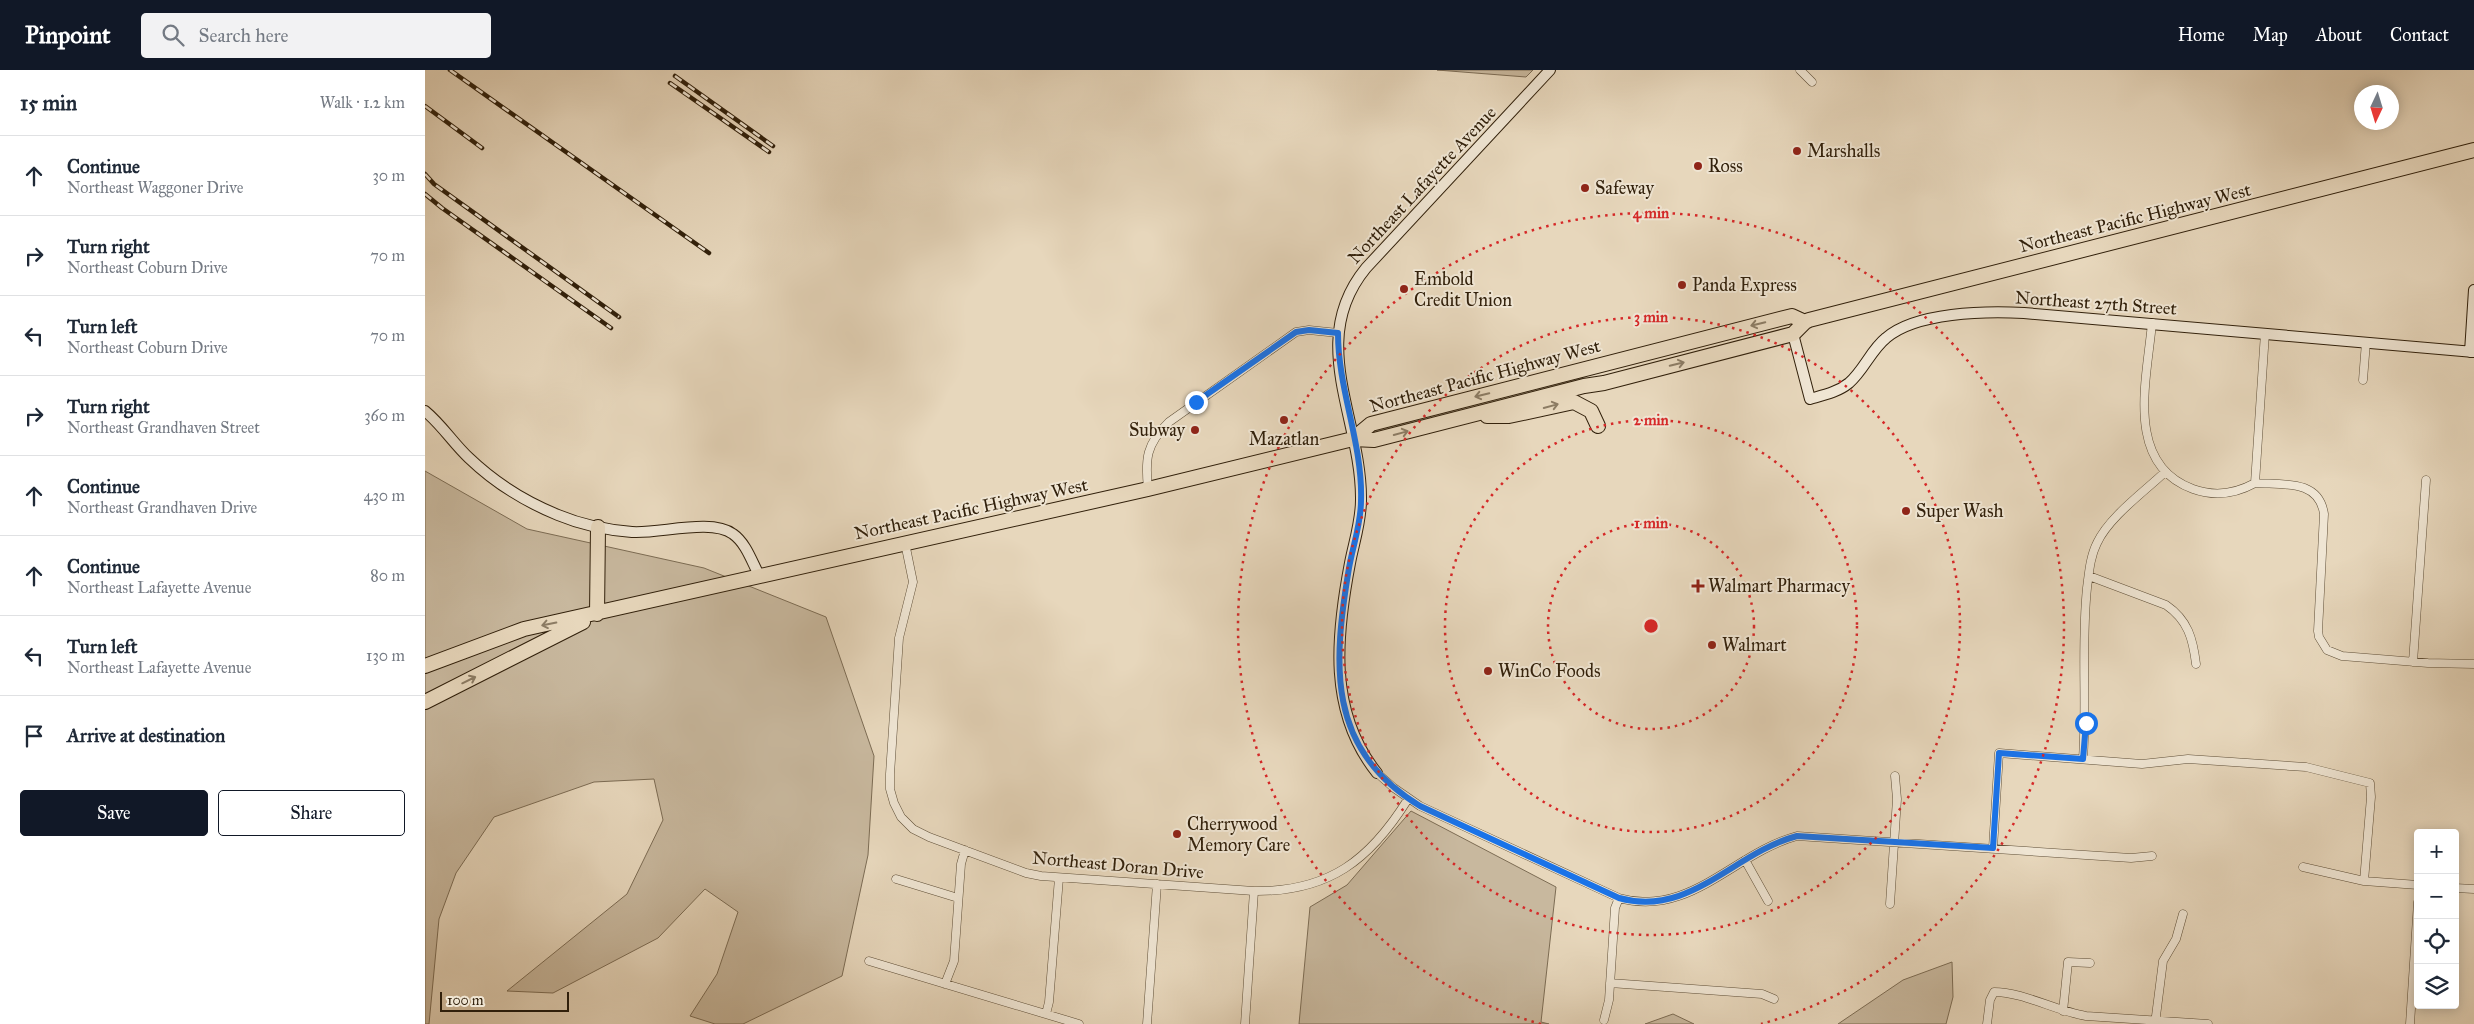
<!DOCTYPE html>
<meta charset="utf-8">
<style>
:root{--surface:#fff;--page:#f2f2f3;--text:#1f2937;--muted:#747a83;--line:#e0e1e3;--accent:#111827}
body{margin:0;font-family:"IM FELL Great Primer",serif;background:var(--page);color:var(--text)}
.controls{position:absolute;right:15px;bottom:15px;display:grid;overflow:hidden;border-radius:5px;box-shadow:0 2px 12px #0003}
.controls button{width:45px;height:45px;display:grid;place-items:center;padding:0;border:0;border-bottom:1px solid var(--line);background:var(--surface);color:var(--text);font:25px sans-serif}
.compass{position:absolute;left:1929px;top:15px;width:45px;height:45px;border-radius:50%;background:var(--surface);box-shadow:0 2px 12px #0003;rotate:184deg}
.scale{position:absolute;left:15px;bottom:12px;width:129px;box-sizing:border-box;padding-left:5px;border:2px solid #31200b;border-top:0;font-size:14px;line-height:18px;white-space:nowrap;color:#31200b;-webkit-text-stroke:4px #efe5d3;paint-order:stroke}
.stop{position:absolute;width:15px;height:15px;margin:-11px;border:4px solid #1a73e8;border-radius:50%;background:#fff}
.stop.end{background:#1a73e8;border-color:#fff;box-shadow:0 1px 5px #0008}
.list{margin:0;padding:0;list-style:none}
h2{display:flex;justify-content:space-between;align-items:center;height:65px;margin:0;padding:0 20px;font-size:21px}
h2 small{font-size:16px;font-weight:400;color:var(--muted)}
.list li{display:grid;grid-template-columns:32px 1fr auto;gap:15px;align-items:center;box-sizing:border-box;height:80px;padding:0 20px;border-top:1px solid var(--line)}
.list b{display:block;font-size:19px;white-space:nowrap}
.list p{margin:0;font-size:16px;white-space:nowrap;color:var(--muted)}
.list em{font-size:16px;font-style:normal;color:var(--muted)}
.actions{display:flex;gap:10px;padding:15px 20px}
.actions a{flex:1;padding:11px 0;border:1px solid var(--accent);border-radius:5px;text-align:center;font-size:18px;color:var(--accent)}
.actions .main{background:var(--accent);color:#fff}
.icon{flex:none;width:28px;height:28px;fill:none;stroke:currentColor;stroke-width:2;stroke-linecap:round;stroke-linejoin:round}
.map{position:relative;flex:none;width:2049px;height:954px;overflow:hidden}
header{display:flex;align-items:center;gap:30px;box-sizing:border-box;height:70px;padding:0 25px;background:var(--accent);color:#fff}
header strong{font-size:24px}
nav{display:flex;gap:28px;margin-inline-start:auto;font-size:18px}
.search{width:350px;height:45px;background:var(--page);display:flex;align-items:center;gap:12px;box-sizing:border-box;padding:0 18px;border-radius:5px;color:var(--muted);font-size:19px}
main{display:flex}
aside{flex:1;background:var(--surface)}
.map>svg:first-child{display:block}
.green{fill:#c8b89e;stroke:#7c6c54}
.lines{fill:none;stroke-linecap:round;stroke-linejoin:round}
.street-casing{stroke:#5e4e37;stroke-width:9}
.secondary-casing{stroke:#31200b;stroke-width:12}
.highway-casing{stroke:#31200b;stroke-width:16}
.street{stroke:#efe5d3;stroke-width:8}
.secondary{stroke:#efe5d3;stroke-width:10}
.highway{stroke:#e7d7bc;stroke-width:14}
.rail-casing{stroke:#31200b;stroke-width:4.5}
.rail{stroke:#efe5d3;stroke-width:2.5;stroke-dasharray:8;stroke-linecap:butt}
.oneway{stroke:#8c7c64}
.route{stroke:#1a73e8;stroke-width:6}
.ring{fill:none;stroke:#d62828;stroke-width:2.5;stroke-dasharray:2.5 5}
.poi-dot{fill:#8f2418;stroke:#efe5d3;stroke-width:2}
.labels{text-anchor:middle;stroke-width:4;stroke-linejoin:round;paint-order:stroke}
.poi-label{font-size:18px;fill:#31200b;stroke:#efe5d3;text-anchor:start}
.street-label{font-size:18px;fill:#31200b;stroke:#efe5d3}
.centre{fill:#d62828;stroke:#efe5d3;stroke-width:2.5}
.ring-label{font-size:15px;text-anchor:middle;font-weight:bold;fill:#d62828;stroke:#efe5d3;stroke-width:4;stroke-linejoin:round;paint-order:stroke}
</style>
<header>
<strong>Pinpoint</strong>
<div class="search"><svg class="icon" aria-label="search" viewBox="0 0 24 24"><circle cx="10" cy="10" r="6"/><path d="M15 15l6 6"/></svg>Search here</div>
<nav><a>Home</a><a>Map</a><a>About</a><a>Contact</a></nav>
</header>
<main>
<aside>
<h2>15 min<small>Walk · 1.2 km</small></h2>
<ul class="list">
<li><svg class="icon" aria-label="ahead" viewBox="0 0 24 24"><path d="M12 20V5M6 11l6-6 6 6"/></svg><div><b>Continue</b><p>Northeast Waggoner Drive</p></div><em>30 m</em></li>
<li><svg class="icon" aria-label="right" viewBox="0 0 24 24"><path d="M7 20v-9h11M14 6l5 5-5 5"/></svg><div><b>Turn right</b><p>Northeast Coburn Drive</p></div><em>70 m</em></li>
<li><svg class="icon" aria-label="left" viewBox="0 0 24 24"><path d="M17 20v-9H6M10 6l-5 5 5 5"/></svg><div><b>Turn left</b><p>Northeast Coburn Drive</p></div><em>70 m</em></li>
<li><svg class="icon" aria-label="right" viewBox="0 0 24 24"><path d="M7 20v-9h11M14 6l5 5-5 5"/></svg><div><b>Turn right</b><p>Northeast Grandhaven Street</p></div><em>360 m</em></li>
<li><svg class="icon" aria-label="ahead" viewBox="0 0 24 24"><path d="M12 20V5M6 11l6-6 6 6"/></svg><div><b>Continue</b><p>Northeast Grandhaven Drive</p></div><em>430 m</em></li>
<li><svg class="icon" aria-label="ahead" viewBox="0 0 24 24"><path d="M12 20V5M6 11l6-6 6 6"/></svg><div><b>Continue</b><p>Northeast Lafayette Avenue</p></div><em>80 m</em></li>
<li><svg class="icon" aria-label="left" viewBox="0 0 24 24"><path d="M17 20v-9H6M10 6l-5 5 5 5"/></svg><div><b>Turn left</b><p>Northeast Lafayette Avenue</p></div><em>130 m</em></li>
<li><svg class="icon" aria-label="arrive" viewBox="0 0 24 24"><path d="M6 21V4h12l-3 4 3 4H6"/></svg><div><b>Arrive at destination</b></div></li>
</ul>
<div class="actions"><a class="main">Save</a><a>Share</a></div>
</aside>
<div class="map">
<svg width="2049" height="954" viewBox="0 0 2049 954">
<rect width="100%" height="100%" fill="#e7d7bc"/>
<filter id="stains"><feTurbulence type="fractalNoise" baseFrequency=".004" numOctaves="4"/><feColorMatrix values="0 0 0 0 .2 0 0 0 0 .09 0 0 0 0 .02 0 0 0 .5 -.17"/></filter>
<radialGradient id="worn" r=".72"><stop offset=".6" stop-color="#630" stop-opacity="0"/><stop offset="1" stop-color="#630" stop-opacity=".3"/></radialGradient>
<path class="green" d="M1012 0H1108L1101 7Z
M0 401 102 459 279 498 401 547 449 686 443 785 417 906 318 954H290L265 946 292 904 313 842 280 819 233 868 128 923 82 921 202 824 238 750 229 709 169 712 69 747 31 803 14 849 4 954H0Z
M986 741 1131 817 1116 952 1124 954H874L885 837 922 815Z
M1527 892 1528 927 1521 954H1413L1478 910Z
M1248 944 1269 954H1220Z"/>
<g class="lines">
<g class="street-casing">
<path id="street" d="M1375 0 1387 12
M1727 253C1722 309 1699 394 1768 419 1790 427 1810 424 1830 413
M1938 310 1941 272
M1830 413C1858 415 1894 409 1899 444L1893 561 1894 567 1902 580 1917 586 2003 593 2049 594
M1830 413 1840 263
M723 419C720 389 721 374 744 352L871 262 884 260 913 263
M480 473 488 512 474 568 465 704V719L469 733 476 747 488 759 504 767 601 803 616 806 829 821C904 822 945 790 983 729
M1664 506 1741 535C1763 550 1768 569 1771 594
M1988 592 2001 410
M1658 689C1662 632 1656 575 1662 518 1664 503 1665 487 1672 473 1684 447 1719 422 1740 402
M952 703 969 718 995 736 1194 828C1265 848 1309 783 1372 766L1706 788 1727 786
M1568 778 1574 683 1717 694 1763 689 1881 697 1945 713 1946 727 1939 811
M1320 790 1343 831
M1878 797 1939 811 1993 815
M471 809 533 828
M2030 818 2049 819
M1465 834 1472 729 1470 706
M444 891 654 954
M1185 913 1337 924 1349 929
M520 914 529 891 536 794 540 780
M1638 941 1643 892 1665 893
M621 944 624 932 634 808
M1179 950 1184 930 1190 838 1194 828
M722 954 732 814
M820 954 829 821
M1562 954 1565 930 1569 922C1598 922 1631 941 1661 946L1783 954
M1730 954 1738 891 1751 869 1758 844
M1985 954 1993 832"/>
</g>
<g class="secondary-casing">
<path id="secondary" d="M1368 264 1385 329C1399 325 1413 322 1424 313 1439 300 1446 280 1461 268 1491 242 1560 241 1599 243L2049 282
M2045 282 2049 220
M0 341C17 355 28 373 44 388 69 412 101 432 133 445 157 455 182 460 207 462 235 464 286 448 308 464 321 473 327 492 334 505
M952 703C903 642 911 566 925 493 929 472 936 452 936 430 937 349 881 271 941 198L1125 0"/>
</g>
<g class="highway-casing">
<path id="highway" d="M1062 346H1084L1149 332 1166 341 1173 356
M928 369 946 354 1367 246 1380 252
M172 544 173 457
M0 596 99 559 723 419 928 369 949 370 1159 316 1179 313 1368 264 1380 252 1384 250 2049 80
M0 632 158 552"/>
</g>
<use href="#street" class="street"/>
<use href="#secondary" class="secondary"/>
<use href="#highway" class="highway"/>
<g class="rail-casing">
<path id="rail" d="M25 0 284 183
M250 6 348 76
M245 13 344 82
M0 36 57 78
M0 104 9 114 194 247
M0 124 17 138 186 258"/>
</g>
<use href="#rail" class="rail"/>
</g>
<defs><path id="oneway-shaft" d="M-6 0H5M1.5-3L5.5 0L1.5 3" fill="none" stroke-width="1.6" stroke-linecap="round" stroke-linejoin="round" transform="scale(1.25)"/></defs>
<g class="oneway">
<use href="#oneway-shaft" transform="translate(1333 254) rotate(166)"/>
<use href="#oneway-shaft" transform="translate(1252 294) rotate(-14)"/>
<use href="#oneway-shaft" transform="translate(1057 325) rotate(166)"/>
<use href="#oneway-shaft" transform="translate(1126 336) rotate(-15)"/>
<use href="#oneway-shaft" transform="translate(976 363) rotate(-15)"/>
<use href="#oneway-shaft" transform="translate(124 554) rotate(169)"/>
<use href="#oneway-shaft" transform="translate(44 610) rotate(-26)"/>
</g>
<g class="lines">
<path class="route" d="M771 332 871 262 884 260 913 263C913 320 938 374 936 431 936 454 928 475 924 498 908 594 901 679 995 736L1194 828C1265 848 1308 783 1372 766L1568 778 1574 683 1658 689 1661 653"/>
</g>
<g class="ring">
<circle cx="1226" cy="556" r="103"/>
<circle cx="1226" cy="556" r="206"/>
<circle cx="1226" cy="556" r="309"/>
<path d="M1116 954A413 413 0 1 1 1336 954"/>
</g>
<g class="poi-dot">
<circle cx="1372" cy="81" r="5"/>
<circle cx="1273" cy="96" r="5"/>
<circle cx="1160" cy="118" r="5"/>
<circle cx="1257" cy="215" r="5"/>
<circle cx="979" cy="219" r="5"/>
<circle cx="859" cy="350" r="5"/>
<circle cx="770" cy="360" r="5"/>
<circle cx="1481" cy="441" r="5"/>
<path d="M1270.5 508.5h5v5h5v5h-5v5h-5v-5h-5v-5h5z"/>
<circle cx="1287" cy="575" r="5"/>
<circle cx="1063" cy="601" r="5"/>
<circle cx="752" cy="764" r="5"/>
</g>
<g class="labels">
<g class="poi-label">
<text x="1382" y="87">Marshalls</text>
<text x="1283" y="102">Ross</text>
<text x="1170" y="124">Safeway</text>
<text x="989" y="215">Embold<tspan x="989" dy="21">Credit Union</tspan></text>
<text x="1267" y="221">Panda Express</text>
<text x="760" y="366" text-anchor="end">Subway</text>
<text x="859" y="375" text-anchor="middle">Mazatlan</text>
<text x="1491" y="447">Super Wash</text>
<text x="1283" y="522">Walmart Pharmacy</text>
<text x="1297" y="581">Walmart</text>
<text x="1073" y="607">WinCo Foods</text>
<text x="762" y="760">Cherrywood<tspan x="762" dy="21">Memory Care</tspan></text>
</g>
<g class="street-label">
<text transform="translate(997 115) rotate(-47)" y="6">Northeast Lafayette Avenue</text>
<text transform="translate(1710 148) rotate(-14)" y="6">Northeast Pacific Highway West</text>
<text transform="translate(1671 233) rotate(4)" y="6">Northeast 27th Street</text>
<text transform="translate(1060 306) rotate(-15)" y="6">Northeast Pacific Highway West</text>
<text transform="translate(546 439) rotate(-12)" y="6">Northeast Pacific Highway West</text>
<text transform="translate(693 795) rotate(5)" y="6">Northeast Doran Drive</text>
</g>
</g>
<circle cx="1226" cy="556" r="8" class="centre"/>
<g class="ring-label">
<text x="1226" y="148">4 min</text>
<text x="1226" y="252">3 min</text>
<text x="1226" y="355">2 min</text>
<text x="1226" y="458">1 min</text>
</g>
<rect width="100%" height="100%" filter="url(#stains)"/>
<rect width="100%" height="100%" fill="url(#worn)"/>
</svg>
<div class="controls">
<button>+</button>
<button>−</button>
<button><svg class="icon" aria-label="locate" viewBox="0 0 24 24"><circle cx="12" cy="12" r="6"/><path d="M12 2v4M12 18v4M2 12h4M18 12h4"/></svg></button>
<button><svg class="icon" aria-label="layers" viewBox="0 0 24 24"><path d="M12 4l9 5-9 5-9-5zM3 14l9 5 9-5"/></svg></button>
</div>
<svg class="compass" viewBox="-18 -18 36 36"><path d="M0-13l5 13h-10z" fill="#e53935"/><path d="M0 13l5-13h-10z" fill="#747a83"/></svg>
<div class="scale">100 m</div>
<div class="stop" style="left:1661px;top:653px"></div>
<div class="stop end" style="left:771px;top:332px"></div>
</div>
</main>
